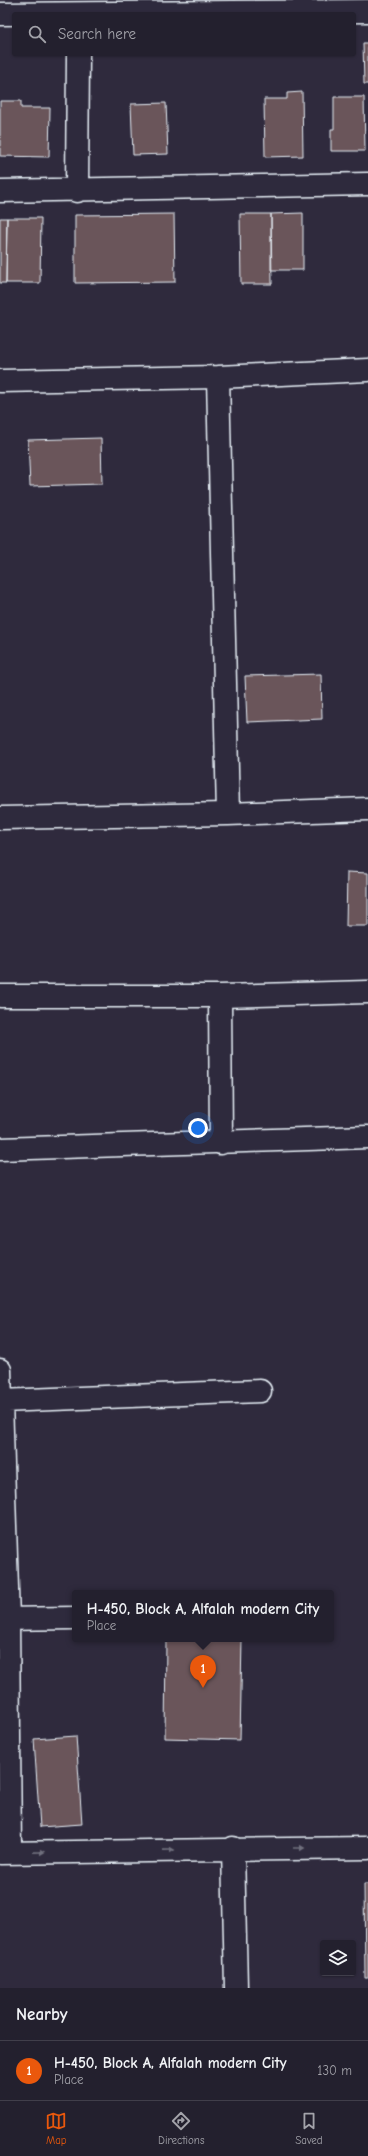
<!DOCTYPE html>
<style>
:root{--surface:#23202e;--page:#2b2836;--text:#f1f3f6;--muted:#a3a3aa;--line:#403e4a;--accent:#ea580c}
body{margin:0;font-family:"Comic Neue",sans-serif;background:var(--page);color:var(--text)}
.controls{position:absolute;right:12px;bottom:12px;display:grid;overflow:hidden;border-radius:4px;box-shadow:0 1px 3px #0004}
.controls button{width:36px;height:36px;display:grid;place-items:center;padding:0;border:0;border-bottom:1px solid var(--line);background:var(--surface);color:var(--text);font:20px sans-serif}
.you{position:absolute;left:198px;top:1128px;width:14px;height:14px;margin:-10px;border:3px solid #fff;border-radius:50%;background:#1a73e8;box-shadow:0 0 0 6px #1a73e833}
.badge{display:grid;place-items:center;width:26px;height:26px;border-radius:50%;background:var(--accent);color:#fff;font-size:13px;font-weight:700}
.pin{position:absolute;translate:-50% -33px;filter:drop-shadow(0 1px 2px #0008)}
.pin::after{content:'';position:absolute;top:21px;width:14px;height:12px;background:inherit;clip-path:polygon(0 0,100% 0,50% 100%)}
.popup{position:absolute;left:72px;top:1590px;width:262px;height:52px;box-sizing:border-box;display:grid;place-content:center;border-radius:4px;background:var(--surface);filter:drop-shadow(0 1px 3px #0005);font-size:13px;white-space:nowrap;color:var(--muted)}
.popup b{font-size:15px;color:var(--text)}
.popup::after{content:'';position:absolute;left:50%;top:100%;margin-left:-8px;border:8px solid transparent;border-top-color:var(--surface)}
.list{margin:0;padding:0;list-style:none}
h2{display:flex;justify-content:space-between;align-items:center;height:52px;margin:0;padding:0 16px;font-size:17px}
h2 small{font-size:13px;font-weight:400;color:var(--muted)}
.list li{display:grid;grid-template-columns:26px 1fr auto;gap:12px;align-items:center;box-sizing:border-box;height:60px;padding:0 16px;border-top:1px solid var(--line)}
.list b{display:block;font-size:15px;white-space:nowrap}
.list p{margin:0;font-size:13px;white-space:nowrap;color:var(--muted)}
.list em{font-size:13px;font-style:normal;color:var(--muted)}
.icon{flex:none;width:22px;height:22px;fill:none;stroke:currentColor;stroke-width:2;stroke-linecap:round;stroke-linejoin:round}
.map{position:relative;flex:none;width:368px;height:1988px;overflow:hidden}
.search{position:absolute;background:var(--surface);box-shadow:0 1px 3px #0004;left:12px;right:12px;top:12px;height:44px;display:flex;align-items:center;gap:10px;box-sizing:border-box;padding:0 14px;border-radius:4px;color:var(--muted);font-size:15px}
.sheet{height:112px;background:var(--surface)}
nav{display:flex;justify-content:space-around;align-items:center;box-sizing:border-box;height:56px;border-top:1px solid var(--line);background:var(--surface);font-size:11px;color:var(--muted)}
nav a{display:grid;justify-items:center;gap:2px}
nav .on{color:var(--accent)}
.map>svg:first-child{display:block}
.building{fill:#6a545a;stroke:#e8f1f8}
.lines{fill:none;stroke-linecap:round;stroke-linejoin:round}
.street-casing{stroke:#e8f1f8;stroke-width:25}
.street{stroke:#2f2a3d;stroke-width:22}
.oneway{fill:#70707e}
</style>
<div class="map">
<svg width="368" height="1988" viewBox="0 0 368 1988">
<rect width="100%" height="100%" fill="#2f2a3d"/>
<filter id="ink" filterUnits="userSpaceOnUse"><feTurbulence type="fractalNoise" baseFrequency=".025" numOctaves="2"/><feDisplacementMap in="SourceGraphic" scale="8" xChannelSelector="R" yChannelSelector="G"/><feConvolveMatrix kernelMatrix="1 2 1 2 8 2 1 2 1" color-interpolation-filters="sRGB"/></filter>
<g filter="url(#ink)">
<path class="building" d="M363 43H368V84H364Z
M302 92 303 156 265 157 264 99H287V93Z
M334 97H364L365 151H331V129H334Z
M0 101H21V108H50L49 157 0 156Z
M166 103 168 154 133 155 131 104Z
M303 213V270H271V214Z
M174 214 175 282 75 283V215Z
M240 214H271L272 284H241Z
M0 218H7L6 283H0Z
M7 218H41L40 283H6Z
M101 438 102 484 30 486 28 440Z
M321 674 322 719 247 722 245 676Z
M347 872 368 873V926H346Z
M166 1639H242L240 1740 165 1738Z
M76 1736 82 1824 40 1827 34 1739Z
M364 1884H368V1978H365Z"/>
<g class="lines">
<g class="street-casing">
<path id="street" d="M0 14 368 11
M0 191 368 184
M77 191 78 54
M0 381 218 377 368 370
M228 814 368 809
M0 818 228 814 218 377
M0 996H220L368 992
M220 996 221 1143
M0 1149 368 1137
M0 1370 8 1619 10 1853
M1 1401 260 1391
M0 1619 75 1618
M233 1848 236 1988
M0 1853 368 1848"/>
</g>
<use href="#street" class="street"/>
</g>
<defs><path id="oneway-solid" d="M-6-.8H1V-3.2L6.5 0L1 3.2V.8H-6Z"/></defs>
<g class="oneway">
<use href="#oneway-solid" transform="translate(299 1848)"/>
<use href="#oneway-solid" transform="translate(169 1850) rotate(-1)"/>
<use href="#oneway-solid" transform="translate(39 1852) rotate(-1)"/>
</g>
</g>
</svg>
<div class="controls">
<button><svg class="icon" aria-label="layers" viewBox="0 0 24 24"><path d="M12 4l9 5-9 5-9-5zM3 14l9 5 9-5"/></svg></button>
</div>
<div class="you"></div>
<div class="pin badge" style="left:203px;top:1688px">1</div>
<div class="popup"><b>H-450, Block A, Alfalah modern City</b>Place</div>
<div class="search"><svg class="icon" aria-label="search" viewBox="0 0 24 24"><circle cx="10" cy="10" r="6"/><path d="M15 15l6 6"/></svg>Search here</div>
</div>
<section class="sheet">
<h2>Nearby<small></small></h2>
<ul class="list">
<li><span class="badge">1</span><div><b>H-450, Block A, Alfalah modern City</b><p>Place</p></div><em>130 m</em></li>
</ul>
</section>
<nav>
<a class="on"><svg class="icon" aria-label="map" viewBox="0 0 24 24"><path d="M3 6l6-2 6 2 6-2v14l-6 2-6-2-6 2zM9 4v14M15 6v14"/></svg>Map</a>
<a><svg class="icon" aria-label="directions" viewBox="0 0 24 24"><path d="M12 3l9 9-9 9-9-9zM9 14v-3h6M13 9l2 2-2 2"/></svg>Directions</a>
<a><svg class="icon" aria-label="saved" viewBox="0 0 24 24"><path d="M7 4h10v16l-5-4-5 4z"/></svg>Saved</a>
</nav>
